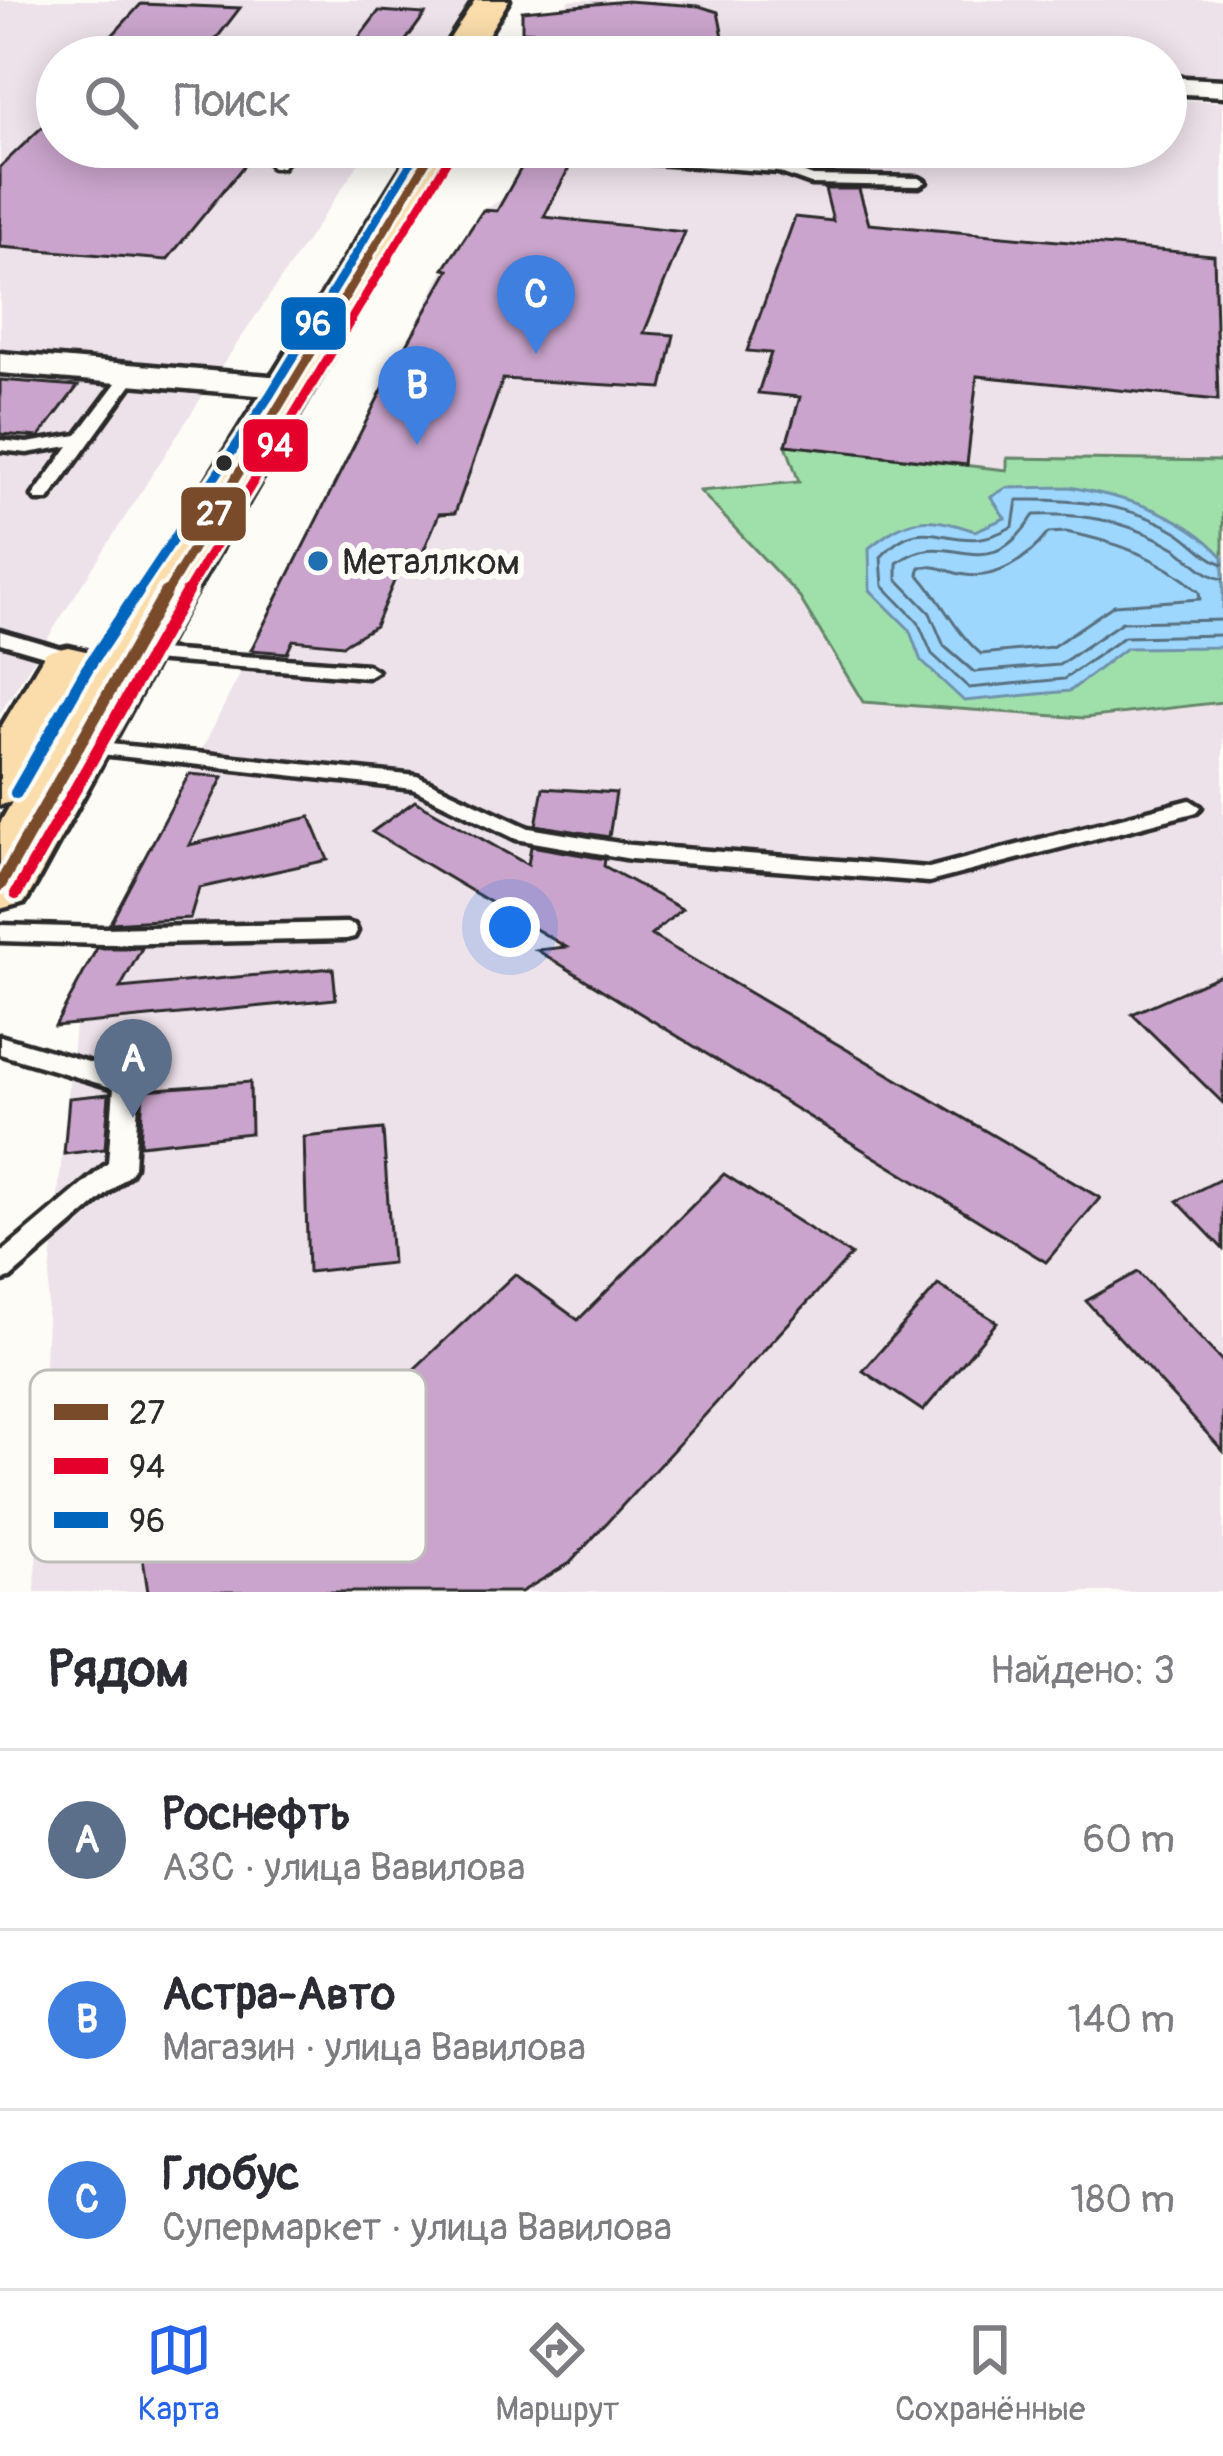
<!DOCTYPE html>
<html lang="ru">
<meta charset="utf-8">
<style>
:root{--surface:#fff;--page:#f7f7f7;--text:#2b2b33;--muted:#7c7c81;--line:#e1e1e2;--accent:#2563eb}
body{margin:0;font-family:Pangolin,sans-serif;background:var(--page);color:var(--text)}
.you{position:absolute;left:510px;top:927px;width:42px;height:42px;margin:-30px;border:9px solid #fff;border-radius:50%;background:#1a73e8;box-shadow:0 0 0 18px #1a73e833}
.badge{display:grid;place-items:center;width:78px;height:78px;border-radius:50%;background:var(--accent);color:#fff;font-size:39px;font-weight:700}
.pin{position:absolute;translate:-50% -99px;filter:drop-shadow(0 3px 6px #0008)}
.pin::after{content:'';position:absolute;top:63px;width:42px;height:36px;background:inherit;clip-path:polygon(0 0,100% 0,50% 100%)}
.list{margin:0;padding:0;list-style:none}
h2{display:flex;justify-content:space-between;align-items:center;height:156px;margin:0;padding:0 48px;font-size:51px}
h2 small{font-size:39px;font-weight:400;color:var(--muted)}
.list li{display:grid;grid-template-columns:78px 1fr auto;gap:36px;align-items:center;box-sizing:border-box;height:180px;padding:0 48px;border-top:3px solid var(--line)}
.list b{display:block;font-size:45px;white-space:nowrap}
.list p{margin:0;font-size:39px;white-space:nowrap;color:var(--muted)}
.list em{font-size:39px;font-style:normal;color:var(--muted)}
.icon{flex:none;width:66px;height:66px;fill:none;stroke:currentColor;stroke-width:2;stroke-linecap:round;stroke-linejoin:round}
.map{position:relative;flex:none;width:1223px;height:1592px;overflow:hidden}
.search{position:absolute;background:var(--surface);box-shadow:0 6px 30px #0003;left:36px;right:36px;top:36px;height:132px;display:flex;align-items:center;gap:30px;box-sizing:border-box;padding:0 42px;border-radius:66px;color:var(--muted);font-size:45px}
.sheet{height:696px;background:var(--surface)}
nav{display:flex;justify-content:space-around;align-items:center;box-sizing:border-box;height:168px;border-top:3px solid var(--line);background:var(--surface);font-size:33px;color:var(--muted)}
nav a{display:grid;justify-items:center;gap:6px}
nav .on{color:var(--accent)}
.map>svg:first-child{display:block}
.built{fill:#eee2ea}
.green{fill:#9fe0aa;stroke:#65866a;stroke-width:3}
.water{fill:#9ed7fe;stroke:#7092aa;stroke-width:3}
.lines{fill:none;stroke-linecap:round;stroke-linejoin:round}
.shore{stroke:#59707f;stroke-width:3}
.building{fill:#caa4cc;stroke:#2b2b2b;stroke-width:3}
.lane-casing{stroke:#2b2b2b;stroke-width:9}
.street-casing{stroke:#2b2b2b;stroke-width:9}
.primary-casing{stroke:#2b2b2b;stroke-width:9}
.lane{fill:#fdfcf7;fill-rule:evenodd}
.street{fill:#fdfcf7;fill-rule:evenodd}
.primary{fill:#fbddab;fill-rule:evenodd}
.bus-1-far2-casing{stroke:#fdfcf7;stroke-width:14}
.bus-1-far1-casing{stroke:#fdfcf7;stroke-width:16}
.bus-1-casing{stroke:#fdfcf7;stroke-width:21}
.bus-2-far2-casing{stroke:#fdfcf7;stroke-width:14}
.bus-2-far1-casing{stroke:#fdfcf7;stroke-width:16}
.bus-2-casing{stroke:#fdfcf7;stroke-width:21}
.bus-3-far2-casing{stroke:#fdfcf7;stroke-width:14}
.bus-3-far1-casing{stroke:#fdfcf7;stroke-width:16}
.bus-3-casing{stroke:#fdfcf7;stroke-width:21}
.bus-1-far2{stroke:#7a4b2a;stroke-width:8}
.bus-1-far1{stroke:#7a4b2a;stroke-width:9}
.bus-1{stroke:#7a4b2a;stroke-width:12}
.bus-2-far2{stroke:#e4002b;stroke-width:8}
.bus-2-far1{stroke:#e4002b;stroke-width:9}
.bus-2{stroke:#e4002b;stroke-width:12}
.bus-3-far2{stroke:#0065bd;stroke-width:8}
.bus-3-far1{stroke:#0065bd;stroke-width:9}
.bus-3{stroke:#0065bd;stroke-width:12}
.bus-dot{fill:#2b2b2b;stroke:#fdfcf7;stroke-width:4.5}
.poi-dot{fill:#1f6fb2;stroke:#fdfcf7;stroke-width:4.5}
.labels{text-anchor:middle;stroke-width:12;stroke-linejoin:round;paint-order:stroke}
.poi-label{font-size:36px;fill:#2b2b2b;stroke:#fdfcf7;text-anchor:start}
.key{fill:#fdfcf7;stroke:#bebdba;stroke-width:3}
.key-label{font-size:33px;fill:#2b2b2b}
.line-badge{stroke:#fdfcf7;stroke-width:4.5}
.badge-label{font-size:33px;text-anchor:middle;font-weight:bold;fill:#fff}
</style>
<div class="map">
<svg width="1223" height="1592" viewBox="0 0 1223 1592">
<rect width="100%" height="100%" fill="#fdfcf7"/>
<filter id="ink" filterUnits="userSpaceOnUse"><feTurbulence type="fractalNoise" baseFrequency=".00833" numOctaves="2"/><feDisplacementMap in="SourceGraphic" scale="24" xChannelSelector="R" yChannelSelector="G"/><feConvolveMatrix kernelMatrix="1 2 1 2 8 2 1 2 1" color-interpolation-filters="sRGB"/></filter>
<g filter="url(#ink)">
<path class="built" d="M0 0H470L431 57H57V147H370L220 369 0 351Z
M569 0H1223V79L1166 75V57H859L756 51 688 40 553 33Z
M1166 99 1223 102V461L1008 458V470L787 446 800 482 701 492 798 595 864 702 1084 718 1223 702V1592H35L48 1295 75 1025 58 1022 196 761 444 269 483 210 504 198 533 147H852L940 152 960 147H1166Z
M0 377 203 395 0 713Z"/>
<path class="green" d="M786 445 1007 470V458L1223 461V702L1084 718 863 702 798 595 700 491 799 482Z"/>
<path class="water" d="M1070 487C1127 498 1183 512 1223 557V647L1126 648 1070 691 964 701 921 661 909 629 870 590 869 548C910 515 926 515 975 531L1005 518 991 497 1006 488Z"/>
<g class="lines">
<path class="shore" d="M1066 532C1117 542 1160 557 1199 592L1200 599 1114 605 1052 647 981 654C954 631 942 600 918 574L920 567C935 565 945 570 960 574 995 582 1028 559 1048 533Z
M1223 564C1205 558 1193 541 1176 531 1128 503 1071 499 1017 500L1013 526C951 563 929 503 881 557L883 586 918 622 932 654 969 688 1064 679 1124 637 1223 635
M1223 579C1202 575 1192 559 1175 548 1132 522 1083 513 1034 515 984 593 951 522 897 563V579L930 613 944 646 974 672 1059 665 1122 622 1223 620"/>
</g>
<path class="building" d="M627 1 699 6 718 12 724 42 522 31V11Z
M141 4 240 8 213 43 109 39Z
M379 11 425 14 394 57H344Z
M57 113V147H259L167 260 0 247V167Z
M525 161 571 164 544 217 685 232 644 333 674 335 662 388 503 379 455 513 439 514 423 552 407 551 375 626 343 645 293 640 287 653 251 650 388 378 449 270 444 269 483 210 497 211Z
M825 189H859L869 224 1214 255 1218 400 977 376 967 465 786 445 800 397 758 393 771 353 747 351 795 217 833 221Z
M0 380 78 386 39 437 0 434Z
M189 774 223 777 189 845 310 817 328 860 199 888 190 918 110 923Z
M543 788 616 793 609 837 536 825Z
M415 801 528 865 531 846 605 859 604 866 682 909 651 935 1100 1198 1046 1262 537 950 566 947 372 832Z
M97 948H142L120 988 333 968 336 999 55 1026Z
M1223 974V1103L1132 1014Z
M250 1082 251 1133 140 1145 143 1090Z
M109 1094 105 1149 64 1154 69 1098Z
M383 1129 392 1263 308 1272 304 1137Z
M724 1174 851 1255 570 1563 521 1592H148L130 1473 374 1407 515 1274 578 1320Z
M1223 1178V1249L1177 1201Z
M1138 1272 1223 1362V1451L1086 1301Z
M938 1285 997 1322 923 1411 863 1371Z"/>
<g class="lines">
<g class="lane-casing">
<path id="lane" d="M283 147H296L282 167H272L270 164Z
M485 147H544L780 164 813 176 919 178 926 182 919 186 811 184 778 172 491 151Z
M131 369 139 374 48 500H36L33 496 69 446 27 453 0 450V440L27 443 77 435 125 371Z
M0 631 79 654 82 658 72 664 0 643Z
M133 648 367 665 377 671 367 677 126 658 123 654 126 650Z
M81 741 417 776 529 828 631 845 929 868 1190 800 1201 807 1197 812 929 882 631 859 516 839 413 789 74 751 71 747Z
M346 923 354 925 357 931 354 937 346 939 103 944 0 941V925L103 928Z
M0 1036 136 1076 139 1083 134 1167 130 1174 10 1278 0 1281V1254L108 1163 114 1088 0 1054Z"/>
</g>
<g class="street-casing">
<path id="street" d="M495 39 685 49 698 57H556L486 51 483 46 486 41Z
M1166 77 1223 80V96L1166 93Z
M0 353 293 378 305 381 310 388 305 395 293 398 0 373Z"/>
</g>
<g class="primary-casing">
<path id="primary" d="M475 0H509L474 57H438Z
M415 147H455L187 606 35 885 25 902 0 909V823L12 802 0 805V729L46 652 68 647 90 652 95 660Z"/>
</g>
<use href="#lane" class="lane"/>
<use href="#street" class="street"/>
<use href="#primary" class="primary"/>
<g class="bus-1-far2-casing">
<path id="bus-1-far2" d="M367 260 435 147"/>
</g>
<g class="bus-1-far1-casing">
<path id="bus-1-far1" d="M165 595 369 257"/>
</g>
<g class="bus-1-casing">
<path id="bus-1" d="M0 885 166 592"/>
</g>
<g class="bus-2-far2-casing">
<path id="bus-2-far2" d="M387 260 450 156"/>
</g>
<g class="bus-2-far1-casing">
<path id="bus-2-far1" d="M185 595 389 257"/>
</g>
<g class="bus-2-casing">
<path id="bus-2" d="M16 894 187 592"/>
</g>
<g class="bus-3-far2-casing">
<path id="bus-3-far2" d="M352 260 415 156"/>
</g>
<g class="bus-3-far1-casing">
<path id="bus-3-far1" d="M136 595 270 395 354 257"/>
</g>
<g class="bus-3-casing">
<path id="bus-3" d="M16 793 87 669 138 592"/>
</g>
<use href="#bus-1-far2" class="bus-1-far2"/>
<use href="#bus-1-far1" class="bus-1-far1"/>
<use href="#bus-1" class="bus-1"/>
<use href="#bus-2-far2" class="bus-2-far2"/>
<use href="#bus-2-far1" class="bus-2-far1"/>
<use href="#bus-2" class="bus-2"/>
<use href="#bus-3-far2" class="bus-3-far2"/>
<use href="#bus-3-far1" class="bus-3-far1"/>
<use href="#bus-3" class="bus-3"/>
</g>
</g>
<circle class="bus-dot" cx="224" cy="463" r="10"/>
<circle class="poi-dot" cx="318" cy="561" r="12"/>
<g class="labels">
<g class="poi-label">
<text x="342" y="574">Металлком</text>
</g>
</g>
<rect x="30" y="1370" width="396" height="192" rx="18" class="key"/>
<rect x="54" y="1404" width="54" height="16" fill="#7a4b2a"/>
<rect x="54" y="1458" width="54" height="16" fill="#e4002b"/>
<rect x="54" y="1512" width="54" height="16" fill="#0065bd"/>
<g class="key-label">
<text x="129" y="1424">27</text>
<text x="129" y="1478">94</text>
<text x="129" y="1532">96</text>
</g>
<g class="line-badge">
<rect x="279" y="295" width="69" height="57" rx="12" fill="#0065bd"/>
<rect x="241" y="417" width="69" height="57" rx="12" fill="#e4002b"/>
<rect x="179" y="485" width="69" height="58" rx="12" fill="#7a4b2a"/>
</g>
<g class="badge-label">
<text x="313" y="335">96</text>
<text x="275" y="457">94</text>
<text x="214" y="525">27</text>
</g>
</svg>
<div class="you"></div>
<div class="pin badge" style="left:133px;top:1118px;background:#5c6f8a">A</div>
<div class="pin badge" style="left:417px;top:445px;background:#3f7fe0">B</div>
<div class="pin badge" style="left:536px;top:354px;background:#3f7fe0">C</div>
<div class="search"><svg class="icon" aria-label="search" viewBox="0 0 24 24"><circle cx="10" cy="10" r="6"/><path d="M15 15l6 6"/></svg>Поиск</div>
</div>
<section class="sheet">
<h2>Рядом<small>Найдено: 3</small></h2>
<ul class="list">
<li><span class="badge" style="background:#5c6f8a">A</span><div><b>Роснефть</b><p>АЗС · улица Вавилова</p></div><em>60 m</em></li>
<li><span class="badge" style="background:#3f7fe0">B</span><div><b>Астра-Авто</b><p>Магазин · улица Вавилова</p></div><em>140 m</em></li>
<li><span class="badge" style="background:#3f7fe0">C</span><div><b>Глобус</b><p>Супермаркет · улица Вавилова</p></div><em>180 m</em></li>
</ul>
</section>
<nav>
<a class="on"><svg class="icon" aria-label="map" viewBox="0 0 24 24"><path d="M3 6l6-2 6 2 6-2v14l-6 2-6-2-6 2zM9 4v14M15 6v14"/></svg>Карта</a>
<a><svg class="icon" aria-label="directions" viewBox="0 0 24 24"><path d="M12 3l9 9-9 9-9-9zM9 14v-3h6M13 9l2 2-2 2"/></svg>Маршрут</a>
<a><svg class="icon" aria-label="saved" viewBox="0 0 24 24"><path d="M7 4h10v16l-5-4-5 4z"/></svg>Сохранённые</a>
</nav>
